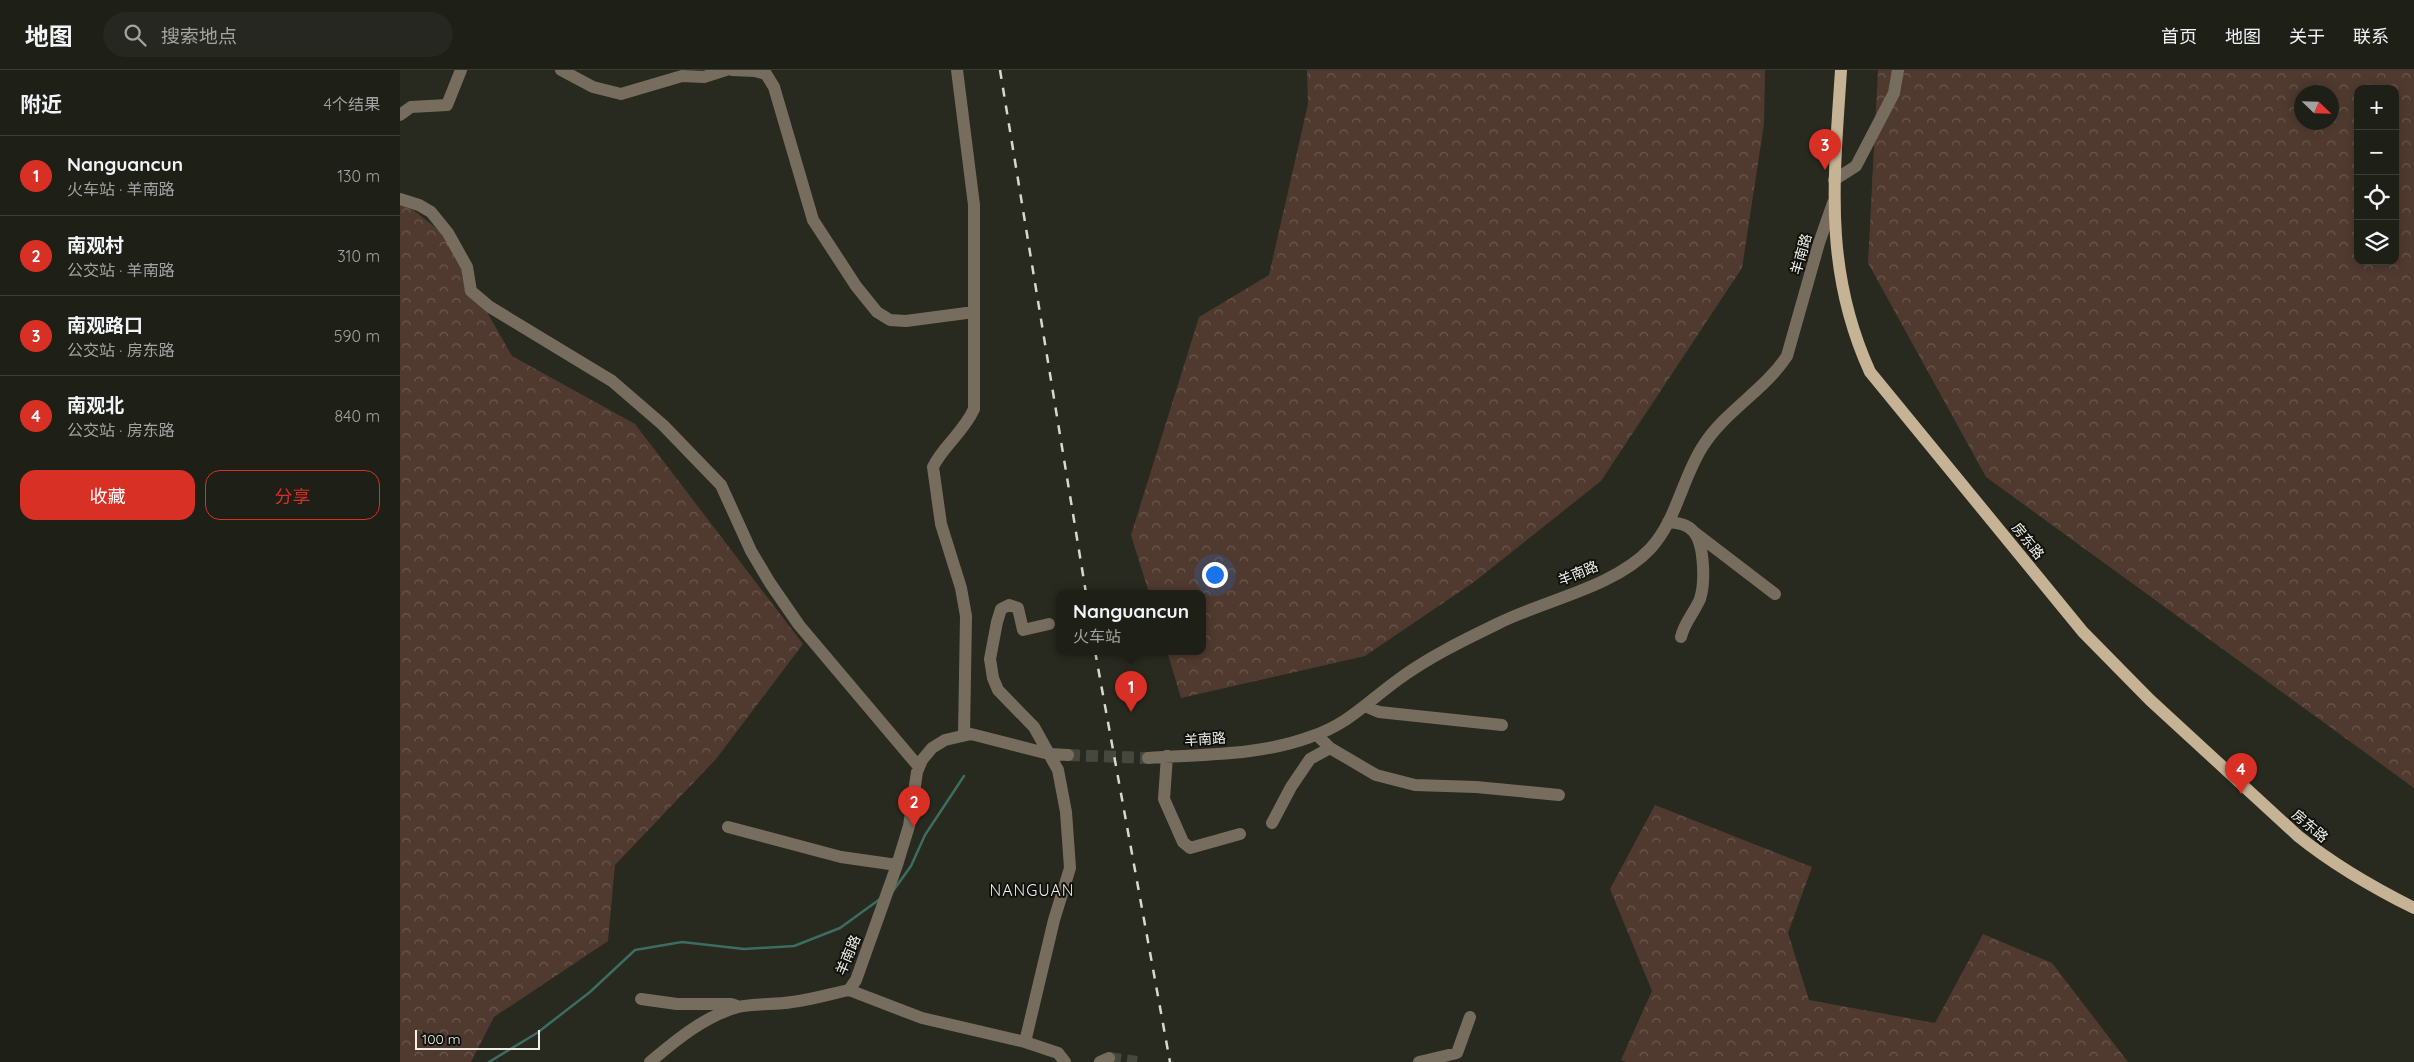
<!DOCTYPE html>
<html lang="zh">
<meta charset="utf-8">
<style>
:root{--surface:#1e1f17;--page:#262720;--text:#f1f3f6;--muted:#a1a2a1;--line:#3c3d36;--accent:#d93025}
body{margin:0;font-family:Quicksand,"Noto Sans SC",sans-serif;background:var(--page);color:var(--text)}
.controls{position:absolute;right:15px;top:15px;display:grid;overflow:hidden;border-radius:10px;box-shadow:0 2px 12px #0003}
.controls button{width:45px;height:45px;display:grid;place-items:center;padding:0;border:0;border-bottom:1px solid var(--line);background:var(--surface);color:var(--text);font:25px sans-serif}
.compass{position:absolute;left:1894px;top:15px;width:45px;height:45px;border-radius:50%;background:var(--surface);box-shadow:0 2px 12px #0003;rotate:113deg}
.scale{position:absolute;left:15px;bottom:12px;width:125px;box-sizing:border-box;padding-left:5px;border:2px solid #eff0e9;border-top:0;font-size:14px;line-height:18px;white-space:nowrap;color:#eff0e9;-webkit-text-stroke:4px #11110d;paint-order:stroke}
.you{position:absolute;left:814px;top:504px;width:18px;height:18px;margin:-12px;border:4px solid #fff;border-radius:50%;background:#1a73e8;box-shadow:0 0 0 8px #1a73e833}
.badge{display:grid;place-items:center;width:32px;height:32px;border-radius:50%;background:var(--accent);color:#fff;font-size:16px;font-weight:700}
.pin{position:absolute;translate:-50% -41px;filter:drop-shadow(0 1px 2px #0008)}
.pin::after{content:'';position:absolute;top:26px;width:18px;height:15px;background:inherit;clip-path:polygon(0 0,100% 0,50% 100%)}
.popup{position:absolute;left:656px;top:520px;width:150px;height:65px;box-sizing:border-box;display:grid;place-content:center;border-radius:10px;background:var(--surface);filter:drop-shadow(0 1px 4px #0005);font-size:16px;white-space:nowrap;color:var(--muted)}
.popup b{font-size:19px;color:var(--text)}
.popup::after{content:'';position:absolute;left:50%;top:100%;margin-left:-10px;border:10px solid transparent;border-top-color:var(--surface)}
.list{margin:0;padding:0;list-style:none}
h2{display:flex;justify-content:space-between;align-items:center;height:65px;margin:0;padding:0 20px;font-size:21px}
h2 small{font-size:16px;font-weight:400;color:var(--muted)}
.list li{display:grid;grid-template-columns:32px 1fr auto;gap:15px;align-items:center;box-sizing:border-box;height:80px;padding:0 20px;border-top:1px solid var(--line)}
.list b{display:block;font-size:19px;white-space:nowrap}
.list p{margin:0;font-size:16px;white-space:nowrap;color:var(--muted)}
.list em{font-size:16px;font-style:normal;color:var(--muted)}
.actions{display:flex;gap:10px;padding:15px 20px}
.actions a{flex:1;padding:11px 0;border:1px solid var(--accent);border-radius:15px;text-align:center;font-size:18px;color:var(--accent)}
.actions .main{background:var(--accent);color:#fff}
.icon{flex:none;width:28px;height:28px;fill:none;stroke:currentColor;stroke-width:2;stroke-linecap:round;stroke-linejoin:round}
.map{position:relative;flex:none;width:2014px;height:992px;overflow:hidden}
header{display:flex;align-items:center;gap:30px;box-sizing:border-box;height:70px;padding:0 25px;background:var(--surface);border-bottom:1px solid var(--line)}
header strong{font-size:24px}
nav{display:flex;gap:28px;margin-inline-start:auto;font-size:18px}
.search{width:350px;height:45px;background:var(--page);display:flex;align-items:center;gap:12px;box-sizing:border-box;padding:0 18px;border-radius:28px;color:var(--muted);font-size:19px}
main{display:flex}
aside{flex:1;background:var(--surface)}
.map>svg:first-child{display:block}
.forest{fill:url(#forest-crowns);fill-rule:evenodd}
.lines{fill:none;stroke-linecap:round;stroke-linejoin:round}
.stream{stroke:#3d6c61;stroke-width:2.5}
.minor-tunnel{stroke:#46473d;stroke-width:12;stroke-dasharray:12 6;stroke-linecap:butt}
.minor{stroke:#776d5f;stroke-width:12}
.major{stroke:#c6b295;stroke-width:12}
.rail{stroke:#d7d8d1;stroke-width:2.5;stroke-dasharray:9 9;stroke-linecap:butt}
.labels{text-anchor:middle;stroke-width:4;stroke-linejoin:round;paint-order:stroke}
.street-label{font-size:14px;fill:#eff0e9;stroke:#11110d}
.quarter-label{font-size:16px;letter-spacing:1px;fill:#eff0e9;stroke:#11110d}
</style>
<header>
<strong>地图</strong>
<div class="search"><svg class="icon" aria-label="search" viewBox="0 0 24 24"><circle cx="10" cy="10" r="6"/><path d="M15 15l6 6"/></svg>搜索地点</div>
<nav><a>首页</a><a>地图</a><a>关于</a><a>联系</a></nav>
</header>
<main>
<aside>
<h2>附近<small>4个结果</small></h2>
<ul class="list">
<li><span class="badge">1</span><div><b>Nanguancun</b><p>火车站 · 羊南路</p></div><em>130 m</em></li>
<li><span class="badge">2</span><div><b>南观村</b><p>公交站 · 羊南路</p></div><em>310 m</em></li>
<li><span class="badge">3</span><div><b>南观路口</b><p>公交站 · 房东路</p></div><em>590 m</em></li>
<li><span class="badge">4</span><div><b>南观北</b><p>公交站 · 房东路</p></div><em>840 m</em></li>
</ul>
<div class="actions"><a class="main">收藏</a><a>分享</a></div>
</aside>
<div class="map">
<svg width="2014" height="992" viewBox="0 0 2014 992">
<defs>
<pattern id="forest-crowns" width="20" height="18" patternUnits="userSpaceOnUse" patternTransform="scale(1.25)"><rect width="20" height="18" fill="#503a30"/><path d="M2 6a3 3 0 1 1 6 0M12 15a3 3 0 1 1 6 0" fill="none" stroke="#6a574e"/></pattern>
</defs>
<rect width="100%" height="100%" fill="#28291f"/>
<path class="forest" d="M907 0H1365L1364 54 1342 198 1201 411 1074 512 965 586 781 628 767 581H802V523H749L731 465 799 247 869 205 908 34Z
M1478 0H2014V718L1586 407 1468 193ZM1958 19H1995V191H1958ZM1902 22H1932V52H1902Z
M0 129 42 163 112 286 235 354 403 574 316 689 215 795 208 871 94 947 71 992H0Z
M1255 735 1412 797 1388 863 1409 930 1535 953 1583 864 1652 893 1728 992H1226L1221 990 1252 921 1210 819Z"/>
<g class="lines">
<path class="stream" d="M493 821 511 796 525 765 564 706
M89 992 137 963 190 922 235 880 282 872 344 879 394 876 440 858 480 829"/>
<path class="minor-tunnel" d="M668 685 748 688
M709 988 737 992"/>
<path class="minor" d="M161 0 193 17 221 24 282 6 304 7 326 0
M332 0 355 1 366 4 374 17 413 150 456 216 477 242 490 250 506 251 574 242
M557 0 574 135V339C563 363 543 376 533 397L541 454 561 518 566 546 564 665
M0 45 11 37 47 35 61 0
M1434 110 1456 96 1494 23 1498 0
M0 129 19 135 31 142 48 163 67 197 71 221 90 237 212 311 263 355 321 415 351 481 370 513 399 555 519 697
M1268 452C1277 453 1287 454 1293 461 1305 474 1305 514 1300 529 1294 543 1284 553 1281 567
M1294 462 1375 524
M649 554 623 560 618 538 609 535 601 539 597 552 590 589 593 608 598 620 634 657 658 700 666 742 670 798 654 850 625 972 658 983 665 992
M965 636 979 642 1102 655
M917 665 930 678 976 705 1015 715 1076 717 1159 725
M767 686 764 729 783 772 790 778 840 764
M748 688C802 684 858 686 910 667 949 654 967 632 999 609 1029 587 1064 570 1097 554 1144 530 1213 518 1250 479 1277 450 1282 408 1303 376 1325 341 1364 321 1387 286L1419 173 1433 133
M872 753 891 717 910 689 930 678
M328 757 441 787 497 795
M449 920 522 948 625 972
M241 929 277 934H331L337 936
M250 992C276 970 305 946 338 937 355 933 375 935 392 932 411 930 430 924 449 920L456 910 497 795 509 756 517 702 522 690 532 678 545 670 571 664 649 684 668 685
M700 992 709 988
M1019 992 1057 983 1070 947"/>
<path class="major" d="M1441 0C1434 109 1423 199 1470 302L1683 562 1750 630 1898 766C1934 795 1972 817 2014 838"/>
<path class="rail" d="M600 0 686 523
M695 581 770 992"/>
</g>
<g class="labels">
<g class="street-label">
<text transform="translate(1401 184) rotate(-74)" y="5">羊南路</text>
<text transform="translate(1628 471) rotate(51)" y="5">房东路</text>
<text transform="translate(1178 503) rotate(-22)" y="5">羊南路</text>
<text transform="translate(805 669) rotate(-4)" y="5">羊南路</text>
<text transform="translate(1910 756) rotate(40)" y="5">房东路</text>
<text transform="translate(448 885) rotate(-67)" y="5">羊南路</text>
</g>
<g class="quarter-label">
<text x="632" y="826">NANGUAN</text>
</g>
</g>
</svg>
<div class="controls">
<button>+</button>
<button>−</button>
<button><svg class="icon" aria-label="locate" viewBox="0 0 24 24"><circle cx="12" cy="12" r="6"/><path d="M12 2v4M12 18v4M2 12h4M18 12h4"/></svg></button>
<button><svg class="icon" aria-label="layers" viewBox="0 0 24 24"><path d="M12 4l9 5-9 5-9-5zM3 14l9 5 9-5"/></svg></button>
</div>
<svg class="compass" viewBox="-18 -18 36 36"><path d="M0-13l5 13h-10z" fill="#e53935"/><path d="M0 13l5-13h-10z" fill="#a1a2a1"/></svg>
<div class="scale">100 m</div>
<div class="you"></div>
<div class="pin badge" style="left:731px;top:642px">1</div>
<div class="popup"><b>Nanguancun</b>火车站</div>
<div class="pin badge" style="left:514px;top:757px">2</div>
<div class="pin badge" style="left:1425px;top:100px">3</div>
<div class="pin badge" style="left:1841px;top:724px">4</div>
</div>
</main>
